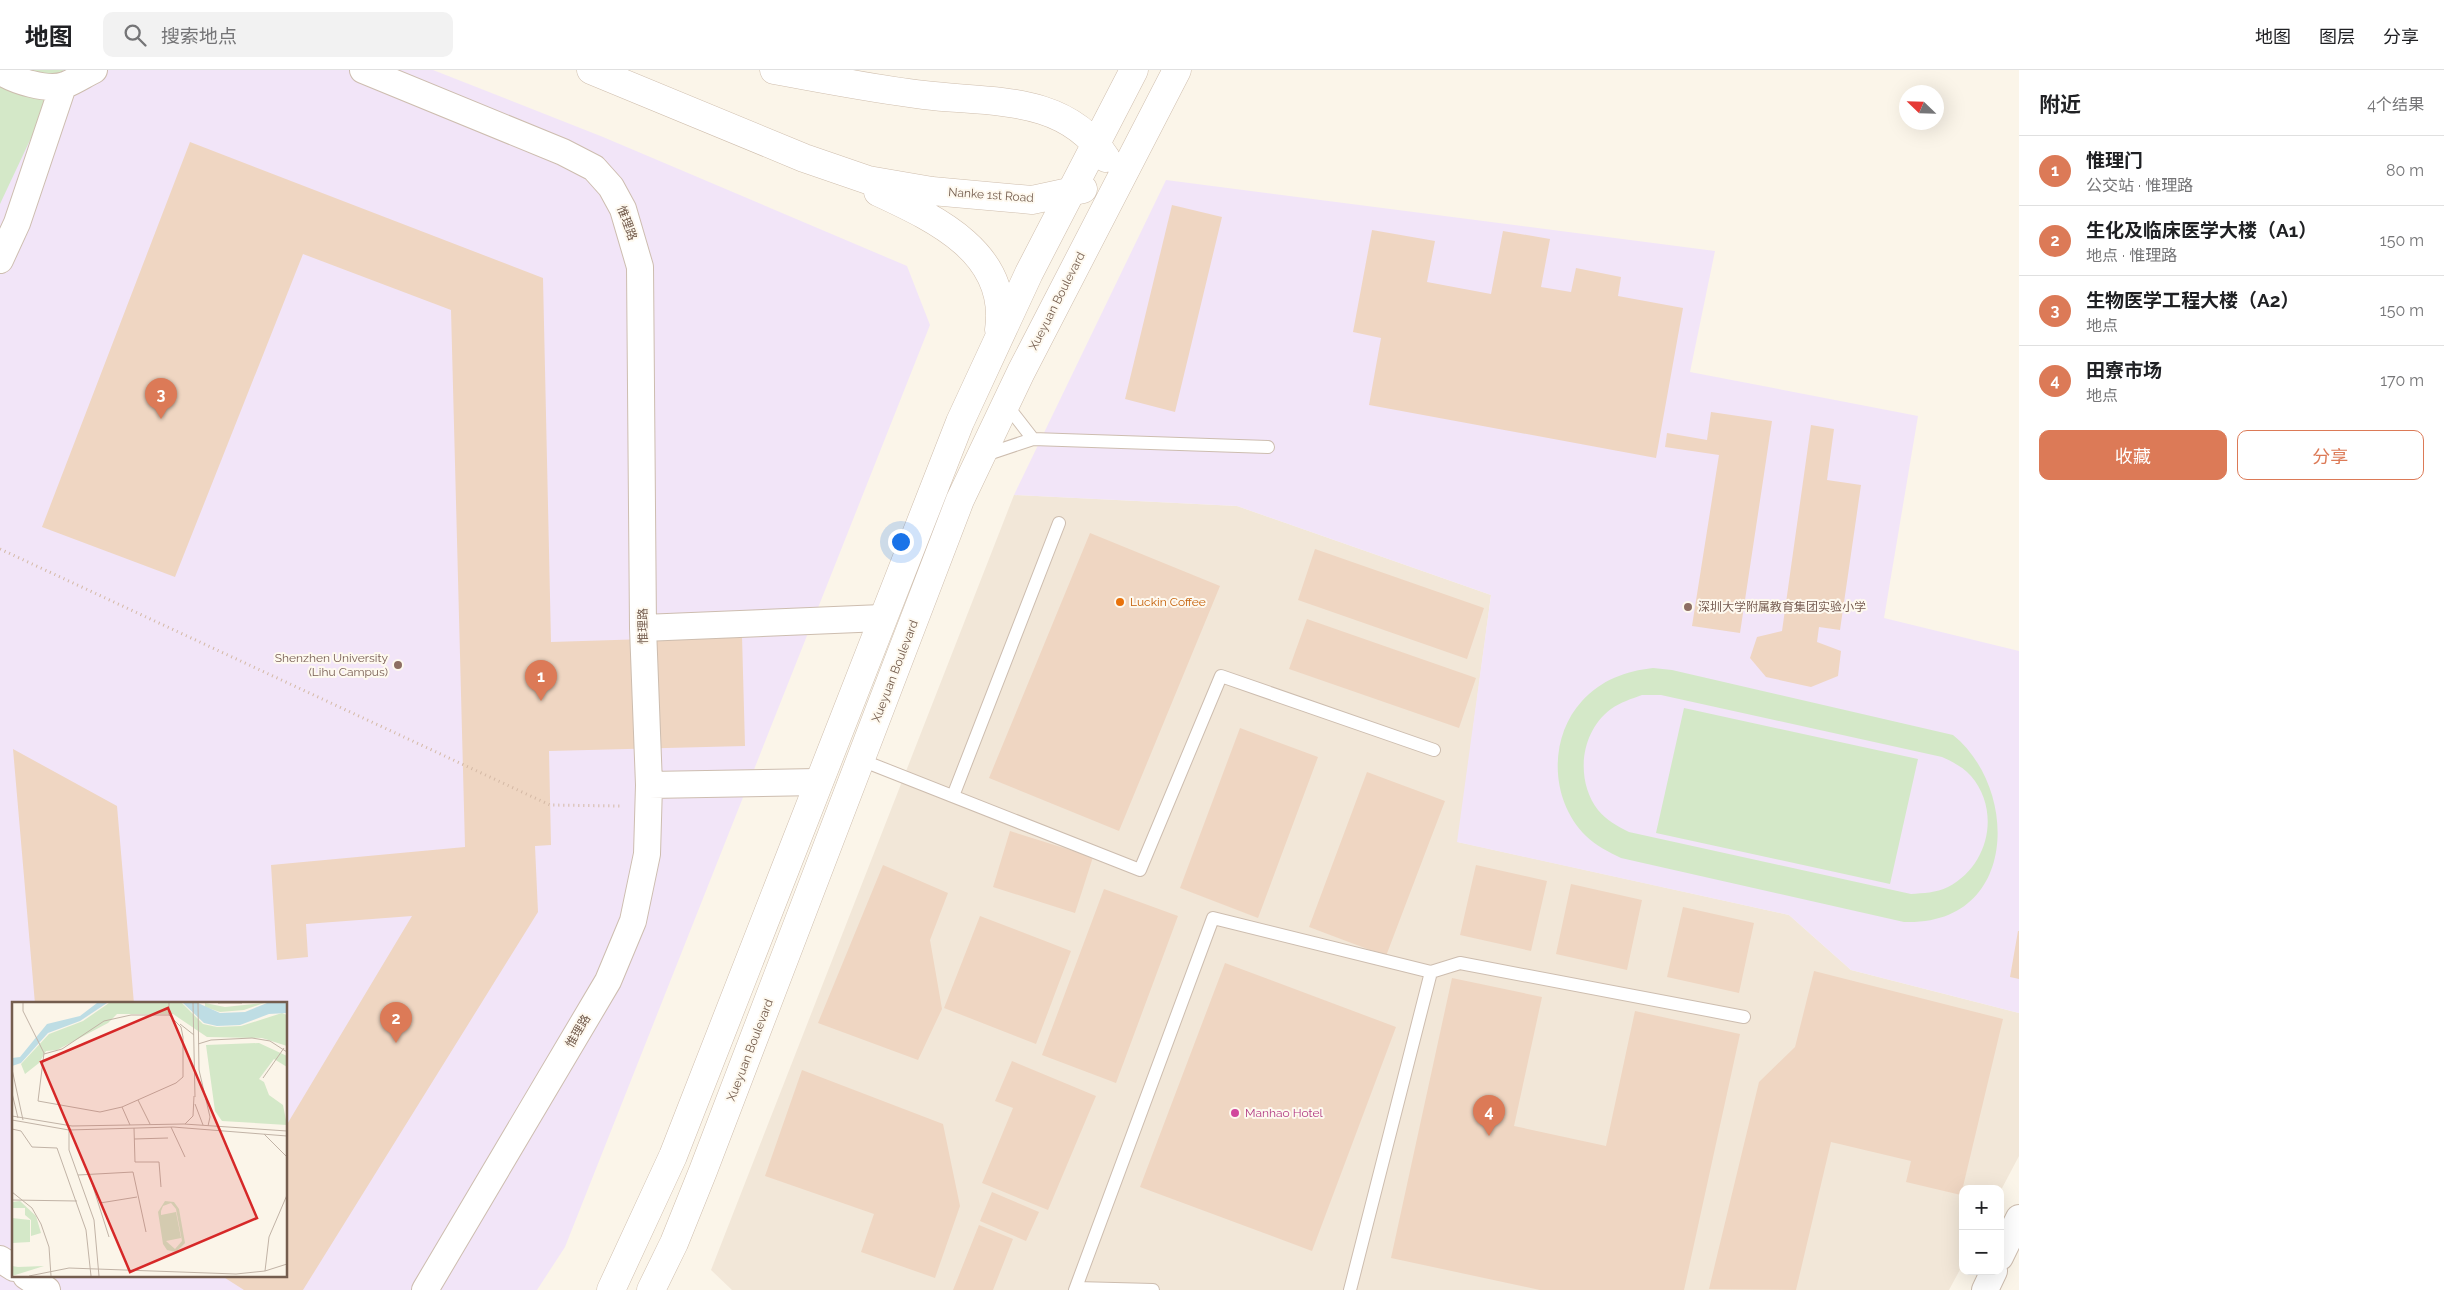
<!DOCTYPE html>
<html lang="zh">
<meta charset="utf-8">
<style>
:root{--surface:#fff;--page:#f2f2f2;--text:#202124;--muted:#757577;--line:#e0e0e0;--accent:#dc7a57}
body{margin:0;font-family:Raleway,"Noto Sans SC",sans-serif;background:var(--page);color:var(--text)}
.controls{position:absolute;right:15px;bottom:15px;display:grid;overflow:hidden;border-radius:10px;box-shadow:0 5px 20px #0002}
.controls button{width:45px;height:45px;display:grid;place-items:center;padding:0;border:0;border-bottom:1px solid var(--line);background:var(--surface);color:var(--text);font:25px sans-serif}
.compass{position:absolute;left:1899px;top:15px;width:45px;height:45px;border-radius:50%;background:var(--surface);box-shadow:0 5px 20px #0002;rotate:293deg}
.you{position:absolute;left:900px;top:471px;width:18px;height:18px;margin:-12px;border:4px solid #fff;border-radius:50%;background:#1a73e8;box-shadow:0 0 0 8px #1a73e833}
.badge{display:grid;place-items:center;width:32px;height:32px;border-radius:50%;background:var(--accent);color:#fff;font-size:16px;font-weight:700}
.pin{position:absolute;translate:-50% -41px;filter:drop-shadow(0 1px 2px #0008)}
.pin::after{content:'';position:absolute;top:26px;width:18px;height:15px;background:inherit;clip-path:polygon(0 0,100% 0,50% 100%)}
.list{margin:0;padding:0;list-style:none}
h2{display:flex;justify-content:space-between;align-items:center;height:65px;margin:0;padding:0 20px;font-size:21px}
h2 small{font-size:16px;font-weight:400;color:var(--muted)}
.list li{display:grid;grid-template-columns:32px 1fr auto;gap:15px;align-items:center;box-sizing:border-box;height:70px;padding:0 20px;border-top:1px solid var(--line)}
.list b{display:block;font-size:19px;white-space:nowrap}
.list p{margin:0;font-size:16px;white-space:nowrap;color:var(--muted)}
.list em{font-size:16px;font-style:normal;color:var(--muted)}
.actions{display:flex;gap:10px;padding:15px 20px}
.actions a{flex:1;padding:11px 0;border:1px solid var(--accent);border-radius:10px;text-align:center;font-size:18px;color:var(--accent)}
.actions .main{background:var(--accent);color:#fff}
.icon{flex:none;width:28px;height:28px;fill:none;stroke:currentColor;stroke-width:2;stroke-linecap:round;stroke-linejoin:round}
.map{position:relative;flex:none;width:2019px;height:1220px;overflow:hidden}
header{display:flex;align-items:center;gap:30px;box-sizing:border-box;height:70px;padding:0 25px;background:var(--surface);border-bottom:1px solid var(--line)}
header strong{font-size:24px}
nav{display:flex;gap:28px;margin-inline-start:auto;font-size:18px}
.search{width:350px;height:45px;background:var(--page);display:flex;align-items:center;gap:12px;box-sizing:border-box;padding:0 18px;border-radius:10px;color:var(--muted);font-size:19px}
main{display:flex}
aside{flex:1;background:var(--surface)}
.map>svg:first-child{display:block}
.residential{fill:#f2e7d8}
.education{fill:#f2e5f8;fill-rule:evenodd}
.green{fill:#d4e8c8;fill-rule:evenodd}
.building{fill:#efd6c2}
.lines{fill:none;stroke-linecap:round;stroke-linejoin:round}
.lane-casing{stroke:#cdbdaf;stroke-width:14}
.street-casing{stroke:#cdbdaf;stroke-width:28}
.secondary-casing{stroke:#cfbead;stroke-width:29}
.path{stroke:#d4b9a5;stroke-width:3;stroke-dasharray:1 4;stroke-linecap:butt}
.lane{stroke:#fff;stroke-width:12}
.street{stroke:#fff;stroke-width:26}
.secondary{stroke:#fff;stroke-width:28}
.food-dot{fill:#e8710a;stroke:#fef9ef;stroke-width:2}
.education-dot{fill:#8d6e63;stroke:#fef9ef;stroke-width:2}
.hotel-dot{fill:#d1479c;stroke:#fef9ef;stroke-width:2}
.labels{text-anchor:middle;stroke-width:4;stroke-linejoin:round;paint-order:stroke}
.street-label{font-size:12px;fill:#745d4e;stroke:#fef9ef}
.food-label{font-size:12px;fill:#c56008;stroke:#fef9ef;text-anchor:start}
.education-label{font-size:12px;fill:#785e54;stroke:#fef9ef;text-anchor:start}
.hotel-label{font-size:12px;fill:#b23c85;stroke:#fef9ef;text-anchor:start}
.inset-road{fill:none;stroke:#c1b3a6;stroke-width:1}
.view{fill:#d62828;fill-opacity:0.15;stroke:#d62828;stroke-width:2.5}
.inset-edge{fill:none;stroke:#745d4e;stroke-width:2.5}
</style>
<header>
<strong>地图</strong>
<div class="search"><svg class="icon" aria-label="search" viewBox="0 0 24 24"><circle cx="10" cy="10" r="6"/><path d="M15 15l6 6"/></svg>搜索地点</div>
<nav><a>地图</a><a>图层</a><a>分享</a></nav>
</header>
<main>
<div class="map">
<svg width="2019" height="1220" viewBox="0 0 2019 1220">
<rect width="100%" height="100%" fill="#fbf5e9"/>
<path class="residential" d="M1014 425 1237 436 1491 525 1458 772 1789 845 1851 900 2019 943V1086L2000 1122V1119H1963V1194L1949 1220H732L711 1200Z"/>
<path class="education" d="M0 0H433L603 67 907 196 930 255 565 1177 537 1220H0ZM14 934H286V1206H14Z
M1166 110 1715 181 1690 302 1918 346 1884 548 2019 581V943L1851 900 1789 845 1457 772 1491 525 1237 436 1014 425Z"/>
<path class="green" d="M0 0H63L0 134Z
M1653 598 1672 600 1953 665C2019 718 2019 856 1904 852L1621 788C1609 782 1596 776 1586 766 1550 731 1548 668 1582 631 1601 610 1626 601 1653 598ZM1642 625H1661L1942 687C1953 692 1963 697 1971 706 2001 741 1989 796 1948 817 1936 823 1923 823 1911 824L1629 762C1617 756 1606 750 1598 740 1575 710 1580 662 1611 639 1621 632 1631 629 1642 625Z
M1684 638 1918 689 1890 814 1656 763Z"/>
<path class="building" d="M190 72 543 208 551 572 742 566 745 676 549 681 551 775 535 776 538 842 303 1220H244L222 1206H286V1056L412 846 306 854 308 887 277 890 271 795 465 777 451 240 303 184 175 507 42 457Z
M1172 135 1222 147 1175 342 1125 329Z
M1372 160 1435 171 1427 212 1491 224 1503 161 1550 169 1541 217 1571 222 1576 198 1621 207 1618 226 1683 238 1656 388 1369 335 1381 268 1353 262Z
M1711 342 1772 351 1740 563 1692 556 1719 385 1665 377 1667 363 1707 370Z
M1811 355 1834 359 1827 410 1861 415 1840 560 1819 557 1817 572 1841 581 1838 606 1811 617 1766 607 1750 588 1757 567 1782 561Z
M1090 463 1220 516 1119 761 989 708Z
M1315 479 1484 538 1467 589 1298 530Z
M1307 549 1476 608 1459 658 1289 599Z
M1240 658 1318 687 1258 848 1180 818Z
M13 679 117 736 134 934H35Z
M1367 702 1445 731 1386 886 1309 857Z
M1010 761 1093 787 1075 843 993 817Z
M883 795 948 823 930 870 942 939 918 990 818 953Z
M1476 795 1547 811 1531 881 1460 865Z
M1571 814 1642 830 1627 900 1556 884Z
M1104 819 1178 846 1116 1013 1042 985Z
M1683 837 1754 853 1739 923 1667 907Z
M980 846 1071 881 1036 974 944 938Z
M2018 861H2019V909L2010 907Z
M1225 893 1396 957 1312 1181 1140 1117Z
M1814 901 2003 949 1961 1125 1906 1112 1911 1091 1831 1072 1796 1220 1709 1219 1759 1012 1795 977Z
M1452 908 1542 927 1514 1056 1606 1076 1635 941 1740 964 1684 1220H1540L1391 1188Z
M1012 991 1096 1026 1048 1140 982 1113 1013 1038 995 1031Z
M802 1000 943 1054 960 1136 935 1208 861 1182 874 1144 765 1106Z
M992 1122 1039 1142 1026 1171 980 1151Z
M979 1155 1013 1169 993 1220H953Z"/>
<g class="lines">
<g class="lane-casing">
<path id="lane" d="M1005 333 1033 369
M982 386 1033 369 1268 377
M861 690 1140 800 1221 606 1434 680
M953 726 1059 453
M1076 1218 1153 1220
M1075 1220 1213 848 1431 902 1460 893 1744 947
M1350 1220 1431 902"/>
</g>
<g class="street-casing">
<path id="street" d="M363 0 563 82 594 98 611 117 623 139 640 197 643 558 649 715 647 784 633 851 608 911 425 1220
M0 1C14 11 48 21 65 15 75 11 84 5 94 0
M0 190 17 153 63 16
M643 558 882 548
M649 715 818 712
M2000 1187 2019 1148
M0 1189 14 1198
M26 1206 47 1220
M1985 1220 1994 1201"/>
</g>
<g class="secondary-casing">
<path id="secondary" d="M591 0 804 88 868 110 932 121 1032 130 1083 119
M774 0C824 9 874 19 924 25 989 33 1065 24 1106 88
M878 122C936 149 1010 183 999 260
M611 1220 673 1086 960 352 1029 203 1134 0
M651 1220 674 1173 703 1101 960 430 1021 302 1177 0"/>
</g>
<path class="path" d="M0 479 550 735 620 736"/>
<use href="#lane" class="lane"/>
<use href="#street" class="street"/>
<use href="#secondary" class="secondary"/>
</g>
<circle class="food-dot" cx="1120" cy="532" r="5"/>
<g class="education-dot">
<circle cx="1688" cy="537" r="5"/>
<circle cx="398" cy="595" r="5"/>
</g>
<circle class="hotel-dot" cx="1235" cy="1043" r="5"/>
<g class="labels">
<g class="street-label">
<text transform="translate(991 125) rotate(4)" y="4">Nanke 1st Road</text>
<text transform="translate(627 153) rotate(70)" y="4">惟理路</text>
<text transform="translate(1057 231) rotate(-63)" y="4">Xueyuan Boulevard</text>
<text transform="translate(643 556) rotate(-91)" y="4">惟理路</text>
<text transform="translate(895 601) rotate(-69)" y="4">Xueyuan Boulevard</text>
<text transform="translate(578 961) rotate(-59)" y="4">惟理路</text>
<text transform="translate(750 980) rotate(-69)" y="4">Xueyuan Boulevard</text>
</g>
<g class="food-label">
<text x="1130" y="536">Luckin Coffee</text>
</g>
<g class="education-label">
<text x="1698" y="541">深圳大学附属教育集团实验小学</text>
<text x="388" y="592" text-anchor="end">Shenzhen University<tspan x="388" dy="14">(Lihu Campus)</tspan></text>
</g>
<g class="hotel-label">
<text x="1245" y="1047">Manhao Hotel</text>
</g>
</g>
<g transform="translate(12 932)">
<rect width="275" height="275" fill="#fbf5e9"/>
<path d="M97 1H170L191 22 205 25 229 24 270 11 275 13V44L250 36 195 35 161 12H105L96 21 45 48 34 49 27 61 13 72 9 62 37 32 71 19ZM193 1 213 5 252 1 232 8 208 10 193 5ZM247 41 275 54V65L262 57 247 77 252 80 257 93 271 103 275 123 210 119 203 109 194 43ZM8 199 24 214 29 231 19 234V218L13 213V206H0V200ZM153 199 162 200 167 207 173 241 164 250 155 248 151 242 146 210ZM159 201 164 207 170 239 163 247 154 239 169 236 164 210 149 213V209L151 204ZM0 216 18 218V240L0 241ZM0 264 6 265 32 264 0 274Z" fill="#d4e8c8" fill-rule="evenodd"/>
<path d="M85 1H95L68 19 36 31 9 61 0 64V56L8 55 35 22 68 14ZM171 1H186L208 11 233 10 255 1H275V11L257 12 228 23 205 24 192 21Z" fill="#bedde4"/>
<path class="inset-road" d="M11 1V9L32 51 26 99 88 110 110 105 164 81 171 75V35L169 25 157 13V1M181 1 183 95M186 1 187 68 198 115 196 124M206 1H230M168 22 182 33M186 42 199 38 240 36 258 39 275 50M32 52 50 47 92 19 119 13H157M0 67 11 118M251 76 272 46M0 91 6 116M126 98 138 122M183 102 191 123M110 105 118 123M0 114 60 124 172 122 275 129M0 118 57 128 161 125 275 134M173 122 181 114 182 94M159 125 173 155M122 126 123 160H147L149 185M0 127 9 129 20 145 45 146 74 228 79 274M57 128V148L82 218 87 274M252 132 275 155M122 137 156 136M77 172 97 235M66 173 121 170 134 230M0 190 20 206 29 222 37 245 39 274M0 198 65 199M88 201 125 195M253 269 257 235 275 193M17 274 57 266 224 272 253 269 275 262"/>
<path class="view" d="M156 6 245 216 118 270 29 60Z"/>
<rect width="275" height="275" class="inset-edge"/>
</g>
</svg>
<div class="controls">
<button>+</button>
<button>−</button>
</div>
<svg class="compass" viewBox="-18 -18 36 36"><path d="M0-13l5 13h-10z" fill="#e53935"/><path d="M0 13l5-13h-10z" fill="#757577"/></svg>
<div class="you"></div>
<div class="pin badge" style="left:541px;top:631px">1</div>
<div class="pin badge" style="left:396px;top:973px">2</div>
<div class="pin badge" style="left:161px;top:349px">3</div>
<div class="pin badge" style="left:1489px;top:1066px">4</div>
</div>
<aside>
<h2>附近<small>4个结果</small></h2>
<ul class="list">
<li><span class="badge">1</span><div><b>惟理门</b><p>公交站 · 惟理路</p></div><em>80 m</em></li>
<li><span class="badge">2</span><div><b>生化及临床医学大楼（A1）</b><p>地点 · 惟理路</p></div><em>150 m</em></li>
<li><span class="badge">3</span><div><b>生物医学工程大楼（A2）</b><p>地点</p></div><em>150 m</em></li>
<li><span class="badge">4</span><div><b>田寮市场</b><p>地点</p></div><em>170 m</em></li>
</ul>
<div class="actions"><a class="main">收藏</a><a>分享</a></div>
</aside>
</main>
